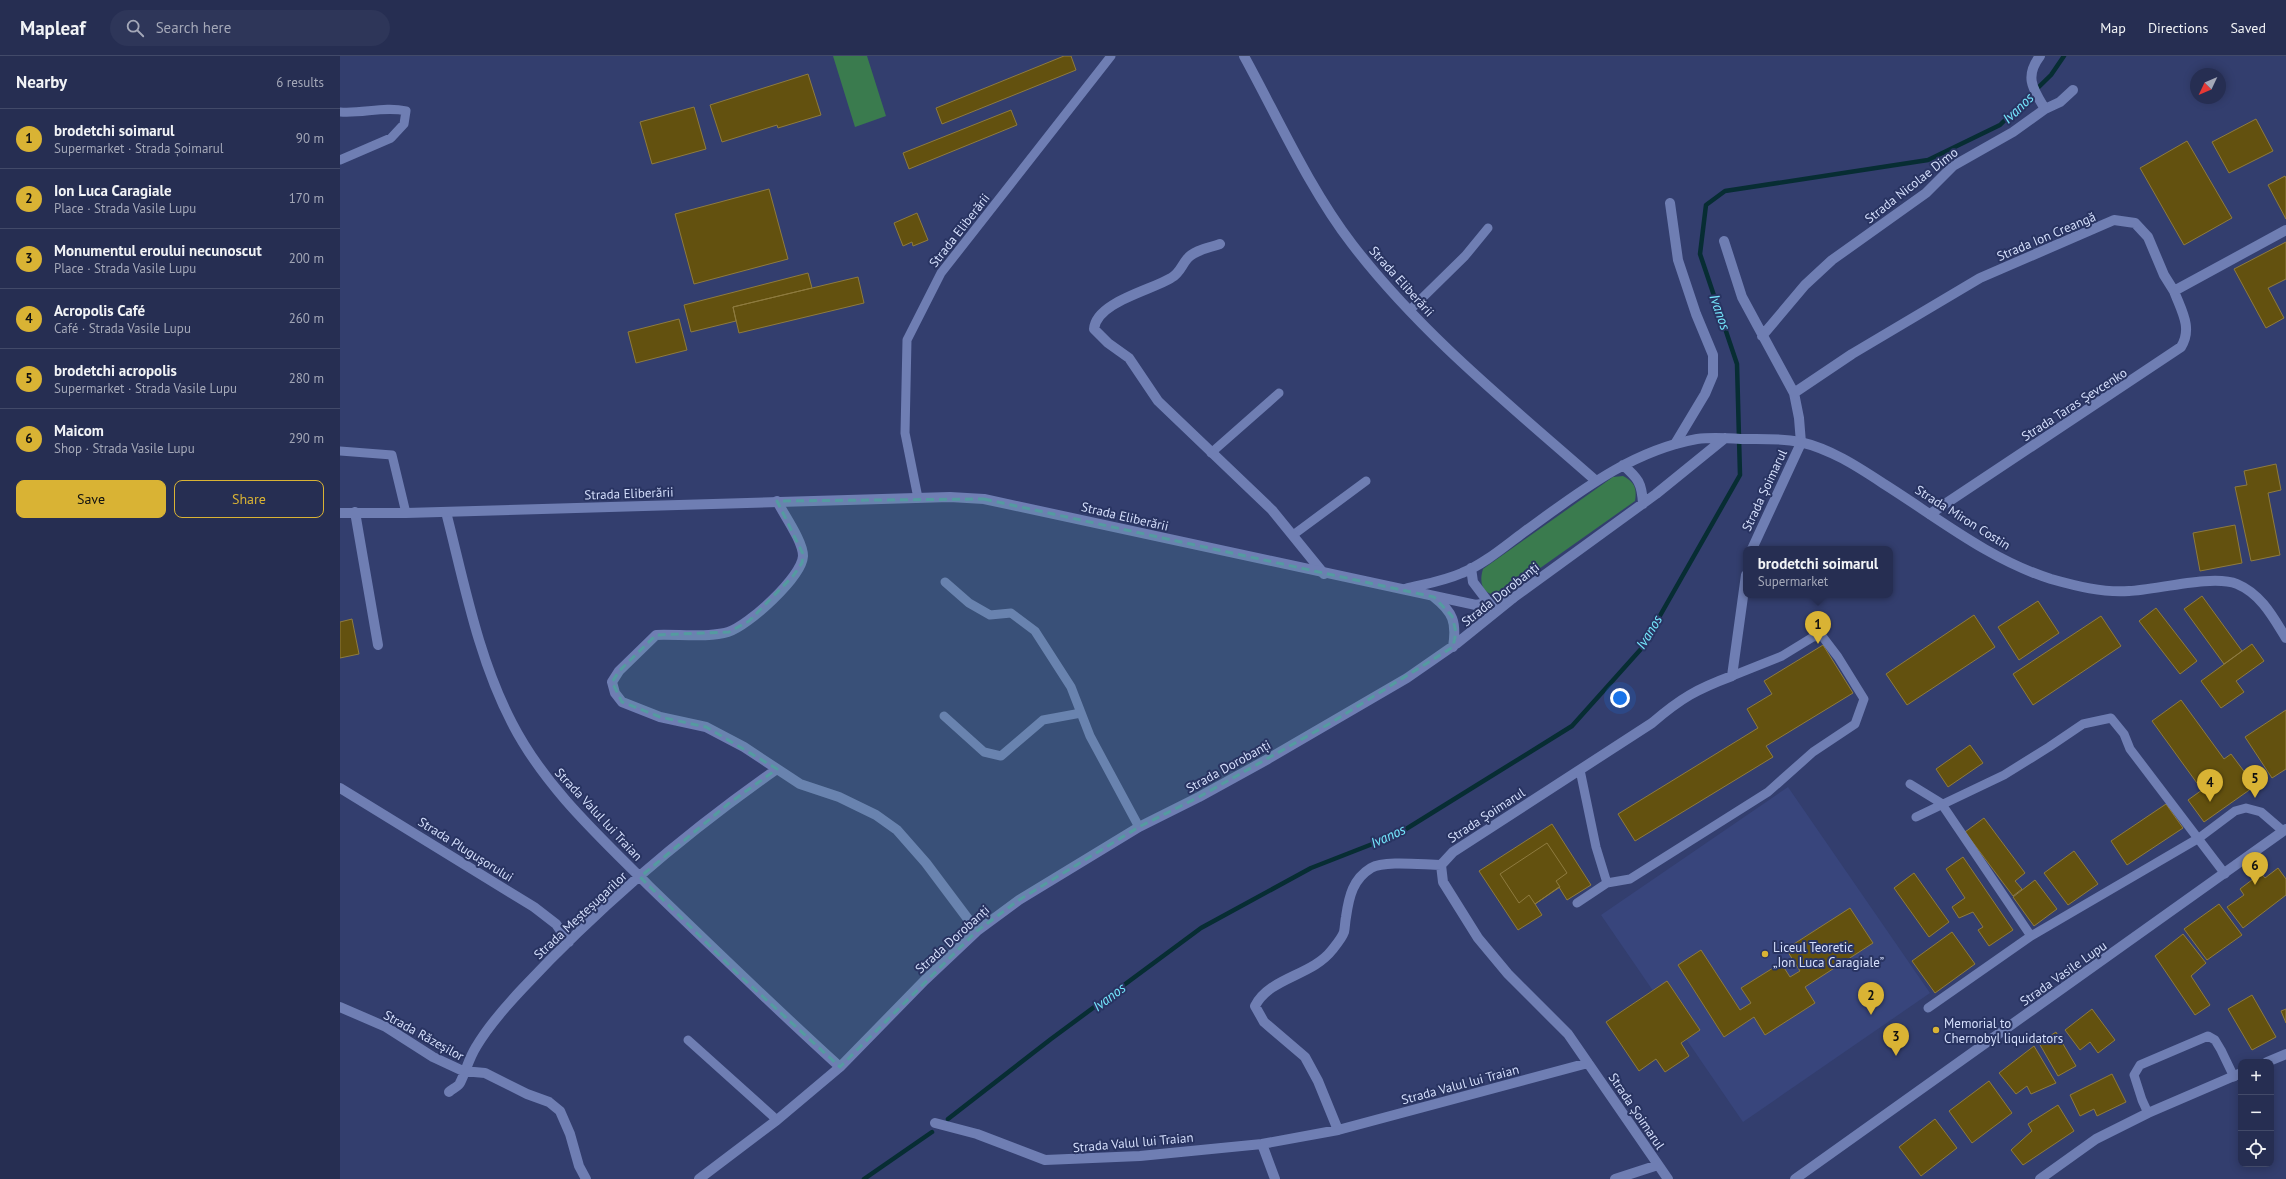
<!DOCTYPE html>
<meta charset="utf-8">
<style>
:root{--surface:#262e52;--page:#2e3659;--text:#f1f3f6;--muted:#a4a8b8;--line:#424a69;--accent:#d9b334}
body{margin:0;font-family:"PT Sans",sans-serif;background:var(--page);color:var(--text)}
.controls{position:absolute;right:12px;bottom:12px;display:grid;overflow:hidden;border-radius:8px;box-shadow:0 2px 10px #0003}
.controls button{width:36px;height:36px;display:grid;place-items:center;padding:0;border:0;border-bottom:1px solid var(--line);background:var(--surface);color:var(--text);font:20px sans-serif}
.compass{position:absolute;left:1850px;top:12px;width:36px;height:36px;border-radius:50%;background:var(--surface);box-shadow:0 2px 10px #0003;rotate:226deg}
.you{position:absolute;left:1280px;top:642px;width:14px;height:14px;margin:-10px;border:3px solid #fff;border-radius:50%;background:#1a73e8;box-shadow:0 0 0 6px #1a73e833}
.badge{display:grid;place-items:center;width:26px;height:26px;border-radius:50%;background:var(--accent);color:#111;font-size:13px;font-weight:700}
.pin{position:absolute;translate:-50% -33px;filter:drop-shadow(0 1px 2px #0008)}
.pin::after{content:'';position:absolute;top:21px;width:14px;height:12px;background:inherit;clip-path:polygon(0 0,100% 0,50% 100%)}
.popup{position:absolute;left:1403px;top:490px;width:150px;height:52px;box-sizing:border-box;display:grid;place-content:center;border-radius:8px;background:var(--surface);filter:drop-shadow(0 1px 3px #0005);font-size:13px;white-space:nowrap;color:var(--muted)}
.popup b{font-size:15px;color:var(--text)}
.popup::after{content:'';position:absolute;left:50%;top:100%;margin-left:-8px;border:8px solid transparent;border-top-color:var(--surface)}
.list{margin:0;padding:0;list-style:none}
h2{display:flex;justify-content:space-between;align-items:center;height:52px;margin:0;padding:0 16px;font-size:17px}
h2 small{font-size:13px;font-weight:400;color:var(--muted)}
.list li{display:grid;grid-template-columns:26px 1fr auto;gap:12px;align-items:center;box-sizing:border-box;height:60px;padding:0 16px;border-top:1px solid var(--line)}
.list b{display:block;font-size:15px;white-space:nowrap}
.list p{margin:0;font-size:13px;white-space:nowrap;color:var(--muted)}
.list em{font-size:13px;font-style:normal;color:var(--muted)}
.actions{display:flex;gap:8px;padding:12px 16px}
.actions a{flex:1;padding:9px 0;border:1px solid var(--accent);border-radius:8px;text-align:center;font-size:14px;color:var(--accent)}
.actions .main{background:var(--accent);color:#111}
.icon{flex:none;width:22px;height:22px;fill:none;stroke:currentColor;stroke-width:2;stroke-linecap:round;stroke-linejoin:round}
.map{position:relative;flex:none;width:1946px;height:1123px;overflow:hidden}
header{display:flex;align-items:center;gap:24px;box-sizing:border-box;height:56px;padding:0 20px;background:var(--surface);border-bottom:1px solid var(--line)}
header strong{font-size:19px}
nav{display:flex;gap:22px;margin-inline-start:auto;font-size:14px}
.search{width:280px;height:36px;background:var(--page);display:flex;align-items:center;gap:10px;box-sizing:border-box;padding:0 14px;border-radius:22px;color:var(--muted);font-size:15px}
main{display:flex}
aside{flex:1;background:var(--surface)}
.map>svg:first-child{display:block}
.built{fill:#38457c}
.green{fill:#3a7b4e}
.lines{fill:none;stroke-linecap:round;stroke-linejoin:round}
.stream{stroke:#072d33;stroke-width:4.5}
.building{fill:#63510f;stroke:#8e7b3f}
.service{stroke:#6f7eb3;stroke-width:9}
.minor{stroke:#6f7eb3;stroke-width:10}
.tertiary{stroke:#6f7eb3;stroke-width:10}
.secondary{stroke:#6f7eb3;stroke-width:10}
.marked{fill:#549ba0;fill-opacity:0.2;stroke:#549ba0;stroke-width:3;stroke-dasharray:8 5;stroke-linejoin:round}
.poi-dot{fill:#d9b334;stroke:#293462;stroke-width:1.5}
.labels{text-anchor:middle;stroke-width:4;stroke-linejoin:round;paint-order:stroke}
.street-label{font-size:13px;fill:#d5dffc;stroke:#293462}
.poi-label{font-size:13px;fill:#d5dffc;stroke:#293462;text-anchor:start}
.water-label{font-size:14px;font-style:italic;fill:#75e8fe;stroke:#293462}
</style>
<header>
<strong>Mapleaf</strong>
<div class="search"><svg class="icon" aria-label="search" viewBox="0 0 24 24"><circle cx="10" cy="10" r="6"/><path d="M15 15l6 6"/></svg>Search here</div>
<nav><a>Map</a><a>Directions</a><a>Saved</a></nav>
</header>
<main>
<aside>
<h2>Nearby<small>6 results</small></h2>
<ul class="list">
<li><span class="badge">1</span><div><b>brodetchi soimarul</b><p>Supermarket · Strada Șoimarul</p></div><em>90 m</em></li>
<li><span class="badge">2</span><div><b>Ion Luca Caragiale</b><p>Place · Strada Vasile Lupu</p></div><em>170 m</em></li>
<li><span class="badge">3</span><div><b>Monumentul eroului necunoscut</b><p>Place · Strada Vasile Lupu</p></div><em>200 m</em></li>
<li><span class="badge">4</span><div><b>Acropolis Café</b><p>Café · Strada Vasile Lupu</p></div><em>260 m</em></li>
<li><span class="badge">5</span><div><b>brodetchi acropolis</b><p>Supermarket · Strada Vasile Lupu</p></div><em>280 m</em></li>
<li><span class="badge">6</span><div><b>Maicom</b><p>Shop · Strada Vasile Lupu</p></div><em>290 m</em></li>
</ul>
<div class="actions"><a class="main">Save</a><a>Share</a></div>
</aside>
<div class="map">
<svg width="1946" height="1123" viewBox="0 0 1946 1123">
<rect width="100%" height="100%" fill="#333e6e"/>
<path class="built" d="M1448 731 1590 937 1403 1066 1261 859Z"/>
<path class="green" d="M493 0H527L546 60 515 71Z
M1283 420C1295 426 1297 433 1295 445L1162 539C1144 541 1138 529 1143 513L1273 421Z"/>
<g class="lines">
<path class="stream" d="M608 1063 711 983 861 872 971 812 1058 778 1232 670 1301 593 1400 419 1397 308 1360 198 1366 149 1385 135 1588 104 1660 69 1711 19 1724 0
M524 1123 592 1076"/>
</g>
<path class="building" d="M724 0H731L736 14 602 68 596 52Z
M468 18 481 59 438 72 437 69 382 86 370 49Z
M354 51 366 93 312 108 300 66Z
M671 54 677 69 569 113 563 97Z
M1916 63 1933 95 1889 117 1872 86Z
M1847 85 1892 162 1844 189 1800 112Z
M1945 120 1946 122V163L1928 129Z
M429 133 448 203 354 228 335 158Z
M577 157 588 184 573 190 572 186 563 190 554 167Z
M1946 186V223L1928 232 1944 262 1926 272 1894 213Z
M468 217 472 232 393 251 396 265 351 276 344 249Z
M518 221 524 247 399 277 393 251Z
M339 263 347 294 296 307 288 276Z
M1936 408 1941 434 1928 437 1940 499 1911 505 1895 431 1907 429 1904 415Z
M1895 469 1902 507 1860 515 1853 477Z
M1862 540 1902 595 1884 608 1844 553Z
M1698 545 1719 577 1679 604 1658 571Z
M1816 552 1857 605 1840 618 1799 565Z
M1634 559 1655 591 1567 649 1546 618Z
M1761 560 1781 590 1693 649 1673 618Z
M12 563 19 598 0 602V566Z
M1912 588 1924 605 1896 625 1904 636 1881 652 1861 625Z
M1483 589 1513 637 1426 690 1433 701 1295 785 1278 758 1418 672 1407 653 1432 638 1424 625Z
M1841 644 1884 703 1891 698 1915 730 1864 766 1848 744 1862 734 1812 665Z
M1946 654V713L1932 722 1905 681Z
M1630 689 1643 707 1608 731 1596 713Z
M1826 748 1843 772 1787 809 1771 785Z
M1644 762 1685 817 1675 825 1682 833 1673 840 1625 776Z
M1212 768 1251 829 1227 844 1219 831 1195 848 1202 859 1178 874 1139 815Z
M1207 787 1227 817 1216 825 1220 831 1195 848 1189 839 1179 847 1160 818Z
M1734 795 1758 828 1728 849 1704 817Z
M1623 801 1673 874 1649 890 1638 874 1643 871 1633 856 1619 862 1612 851 1625 842 1606 813Z
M1938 812 1946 823V839L1903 872 1887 851 1904 839 1900 833 1921 817 1925 822Z
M1574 817 1609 866 1589 881 1554 832Z
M1695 824 1717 853 1694 870 1673 841Z
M1879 848 1902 879 1867 904 1844 873Z
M1510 852 1533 887 1465 931 1475 947 1425 979 1414 961 1384 981 1338 909 1361 894 1400 954 1411 947 1401 932 1441 907 1450 921 1460 915 1446 893Z
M1612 876 1635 908 1595 937 1572 905Z
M1843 878 1866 907 1851 920 1870 949 1855 959 1815 900Z
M1327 925 1360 974 1341 987 1349 1000 1325 1016 1316 1003 1299 1015 1266 966Z
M1912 939 1936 981 1912 994 1888 953Z
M1752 953 1775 984 1758 997 1750 986 1740 994 1725 974Z
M1946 953V967L1941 955Z
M1716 976 1736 1010 1718 1020 1699 987Z
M1694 990 1716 1027 1691 1038 1687 1030 1676 1038 1659 1017Z
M1772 1018 1786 1046 1757 1060 1754 1053 1740 1060 1730 1039Z
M1649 1025 1672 1057 1632 1087 1609 1055Z
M1718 1049 1734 1075 1683 1109 1671 1094 1692 1075 1688 1068Z
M1595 1063 1617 1092 1581 1120 1559 1091Z"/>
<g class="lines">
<path class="service" d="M0 56C22 58 44 50 66 55L64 68 51 82 0 104
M1070 254 1125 200 1148 172
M0 395 52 399 66 457
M871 397 939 337
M578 442 565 377 567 284 601 217 771 0
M953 479 1026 425
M605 526 629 547 650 559 671 557 695 575 731 631 750 680 799 771
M604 660 644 696 661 700 703 664 741 657
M1570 728 1601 747 1691 880
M1576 761 1664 719 1709 691 1743 668 1771 662 1784 678 1790 693 1885 818
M1267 827 1290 823 1428 736 1473 696 1515 668 1524 643 1498 601 1482 580 1473 581 1442 600 1392 620
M1237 847 1267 827 1256 791 1240 714
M1588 952 1691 880 1859 782 1895 755 1906 752 1921 756 1943 775
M348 984 437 1064
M1808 1057 1802 1044 1794 1019 1800 1009 1868 980 1875 984 1881 994 1894 1021"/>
<path class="minor" d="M904 0C938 62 969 132 1012 188 1081 278 1171 350 1255 424
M1700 0C1684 21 1693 33 1705 53
M1330 147 1338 204 1356 258 1373 299V319L1365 338 1335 388
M1384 185 1402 241 1454 337 1459 362 1461 387 1412 493
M880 188C869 192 854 194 847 203 841 210 840 217 831 222 812 234 756 246 754 273L768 287 789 302 818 345 932 454 984 518
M1422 280 1465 229 1492 204 1586 137 1613 110 1673 76 1705 53 1720 46 1733 34
M1454 337 1512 298 1640 222 1774 164 1795 167 1808 181 1824 219 1834 235 1946 174
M437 445C444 459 463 485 463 500 462 521 408 570 388 576 369 582 337 578 316 579L279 615 272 626 275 637 282 646 320 661 366 671 404 691 460 728 499 741 536 759 557 774 586 807 637 875
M15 456 38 589
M106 456C124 526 138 602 172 667 205 731 258 779 309 830 372 891 435 952 500 1011
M1590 458 1841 291C1853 272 1841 254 1834 235
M1094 541C1113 556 1117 566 1113 591
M0 732 194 851 216 868 229 886
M0 951 46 971 93 1001 123 1015 145 1017 187 1038 209 1046 220 1055 230 1078 239 1110 246 1123
M1927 1006 1946 998
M109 1036C112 1033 119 1030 120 1027 126 1015 129 1002 136 991 149 969 166 950 183 932 259 851 347 776 437 713
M595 1067 637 1078 705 1104 800 1100 922 1088 998 1074 1248 1007
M998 1074 978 1025 965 1001 924 966 915 950C930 921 972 920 992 894 996 889 1002 882 1004 876 1005 872 1005 866 1006 861 1009 840 1013 823 1031 812 1045 804 1084 809 1101 809
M922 1088 935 1123
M359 1123 437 1064 500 1011 585 924 637 875 679 844 799 771 859 741 928 703 1067 622 1116 588 1173 542
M1275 1123 1318 1109
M1328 1123 1228 978 1168 918 1138 882 1103 826 1101 809 1113 796 1312 667C1341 642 1357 633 1392 620L1406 519
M1700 1123 1756 1083 1808 1057 1901 1017"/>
<path class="tertiary" d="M1283 409C1298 422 1302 427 1303 448
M0 457H66L610 441 644 443 1136 549 1173 542 1316 438 1385 382
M1131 512 1133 526 1149 547
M1065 533C1085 528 1104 525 1122 517 1144 508 1165 490 1184 476 1238 437 1290 395 1357 383 1371 381 1387 382 1401 383 1421 383 1441 382 1460 386 1491 393 1518 411 1544 428 1598 462 1650 504 1711 523 1736 530 1763 537 1789 535 1816 534 1873 518 1897 528 1921 538 1933 561 1946 582"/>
<path class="secondary" d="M1455 1123 1946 773"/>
</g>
<path class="marked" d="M644 443 1094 541 1112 560 1116 576 1113 591 989 668 859 741 799 771 679 844 637 875 500 1011 399 919 300 821 388 748 437 713 366 671 320 661 282 646 272 626 279 615 316 579 389 576 409 565 453 520 462 507 463 498 437 445Z"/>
<g class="poi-dot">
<circle cx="1425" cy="898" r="4"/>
<circle cx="1596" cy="974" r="4"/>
</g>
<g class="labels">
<g class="street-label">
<text transform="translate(1571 129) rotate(-38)" y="5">Strada Nicolae Dimo</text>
<text transform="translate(619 174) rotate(-52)" y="5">Strada Eliberării</text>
<text transform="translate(1706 180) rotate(-23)" y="5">Strada Ion Creangă</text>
<text transform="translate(1062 225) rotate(48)" y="5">Strada Eliberării</text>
<text transform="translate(1734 348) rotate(-33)" y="5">Strada Taras Șevcenko</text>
<text transform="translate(1424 434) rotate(-65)" y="5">Strada Șoimarul</text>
<text transform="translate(289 437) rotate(-2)" y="5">Strada Eliberării</text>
<text transform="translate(785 460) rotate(13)" y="5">Strada Eliberării</text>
<text transform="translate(1623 461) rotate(32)" y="5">Strada Miron Costin</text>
<text transform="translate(1160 538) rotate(-38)" y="5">Strada Dorobanți</text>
<text transform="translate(888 710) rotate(-29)" y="5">Strada Dorobanți</text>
<text transform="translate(259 758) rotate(47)" y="5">Strada Valul lui Traian</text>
<text transform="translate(1146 759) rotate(-33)" y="5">Strada Șoimarul</text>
<text transform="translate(126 793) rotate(32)" y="5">Strada Plugușorului</text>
<text transform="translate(240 859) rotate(-43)" y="5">Strada Meșteșugarilor</text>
<text transform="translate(612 883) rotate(-42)" y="5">Strada Dorobanți</text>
<text transform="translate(1723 917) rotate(-35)" y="5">Strada Vasile Lupu</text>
<text transform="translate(84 979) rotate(29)" y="5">Strada Răzeșilor</text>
<text transform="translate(1120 1028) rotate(-15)" y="5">Strada Valul lui Traian</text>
<text transform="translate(1297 1055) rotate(56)" y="5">Strada Șoimarul</text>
<text transform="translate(793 1086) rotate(-5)" y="5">Strada Valul lui Traian</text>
</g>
<g class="poi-label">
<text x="1433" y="896">Liceul Teoretic<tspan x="1433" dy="15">„Ion Luca Caragiale”</tspan></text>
<text x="1604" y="972">Memorial to<tspan x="1604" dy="15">Chernobyl liquidators</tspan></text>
</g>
<g class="water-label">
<text transform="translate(1678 52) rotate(-44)" y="5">Ivanos</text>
<text transform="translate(1380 256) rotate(71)" y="5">Ivanos</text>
<text transform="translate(1309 576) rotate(-59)" y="5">Ivanos</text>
<text transform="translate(1048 780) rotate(-25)" y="5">Ivanos</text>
<text transform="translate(769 941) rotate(-37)" y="5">Ivanos</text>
</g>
</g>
</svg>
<div class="controls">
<button>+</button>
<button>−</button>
<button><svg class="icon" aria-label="locate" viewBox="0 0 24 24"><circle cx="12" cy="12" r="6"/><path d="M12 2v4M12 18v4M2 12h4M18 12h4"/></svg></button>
</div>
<svg class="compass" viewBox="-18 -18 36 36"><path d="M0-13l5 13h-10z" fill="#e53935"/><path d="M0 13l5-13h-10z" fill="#a4a8b8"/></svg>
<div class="you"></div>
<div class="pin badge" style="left:1478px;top:588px">1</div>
<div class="popup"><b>brodetchi soimarul</b>Supermarket</div>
<div class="pin badge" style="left:1531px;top:959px">2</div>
<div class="pin badge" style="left:1556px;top:1000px">3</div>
<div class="pin badge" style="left:1870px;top:746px">4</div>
<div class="pin badge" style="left:1915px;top:742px">5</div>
<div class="pin badge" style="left:1915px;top:829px">6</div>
</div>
</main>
